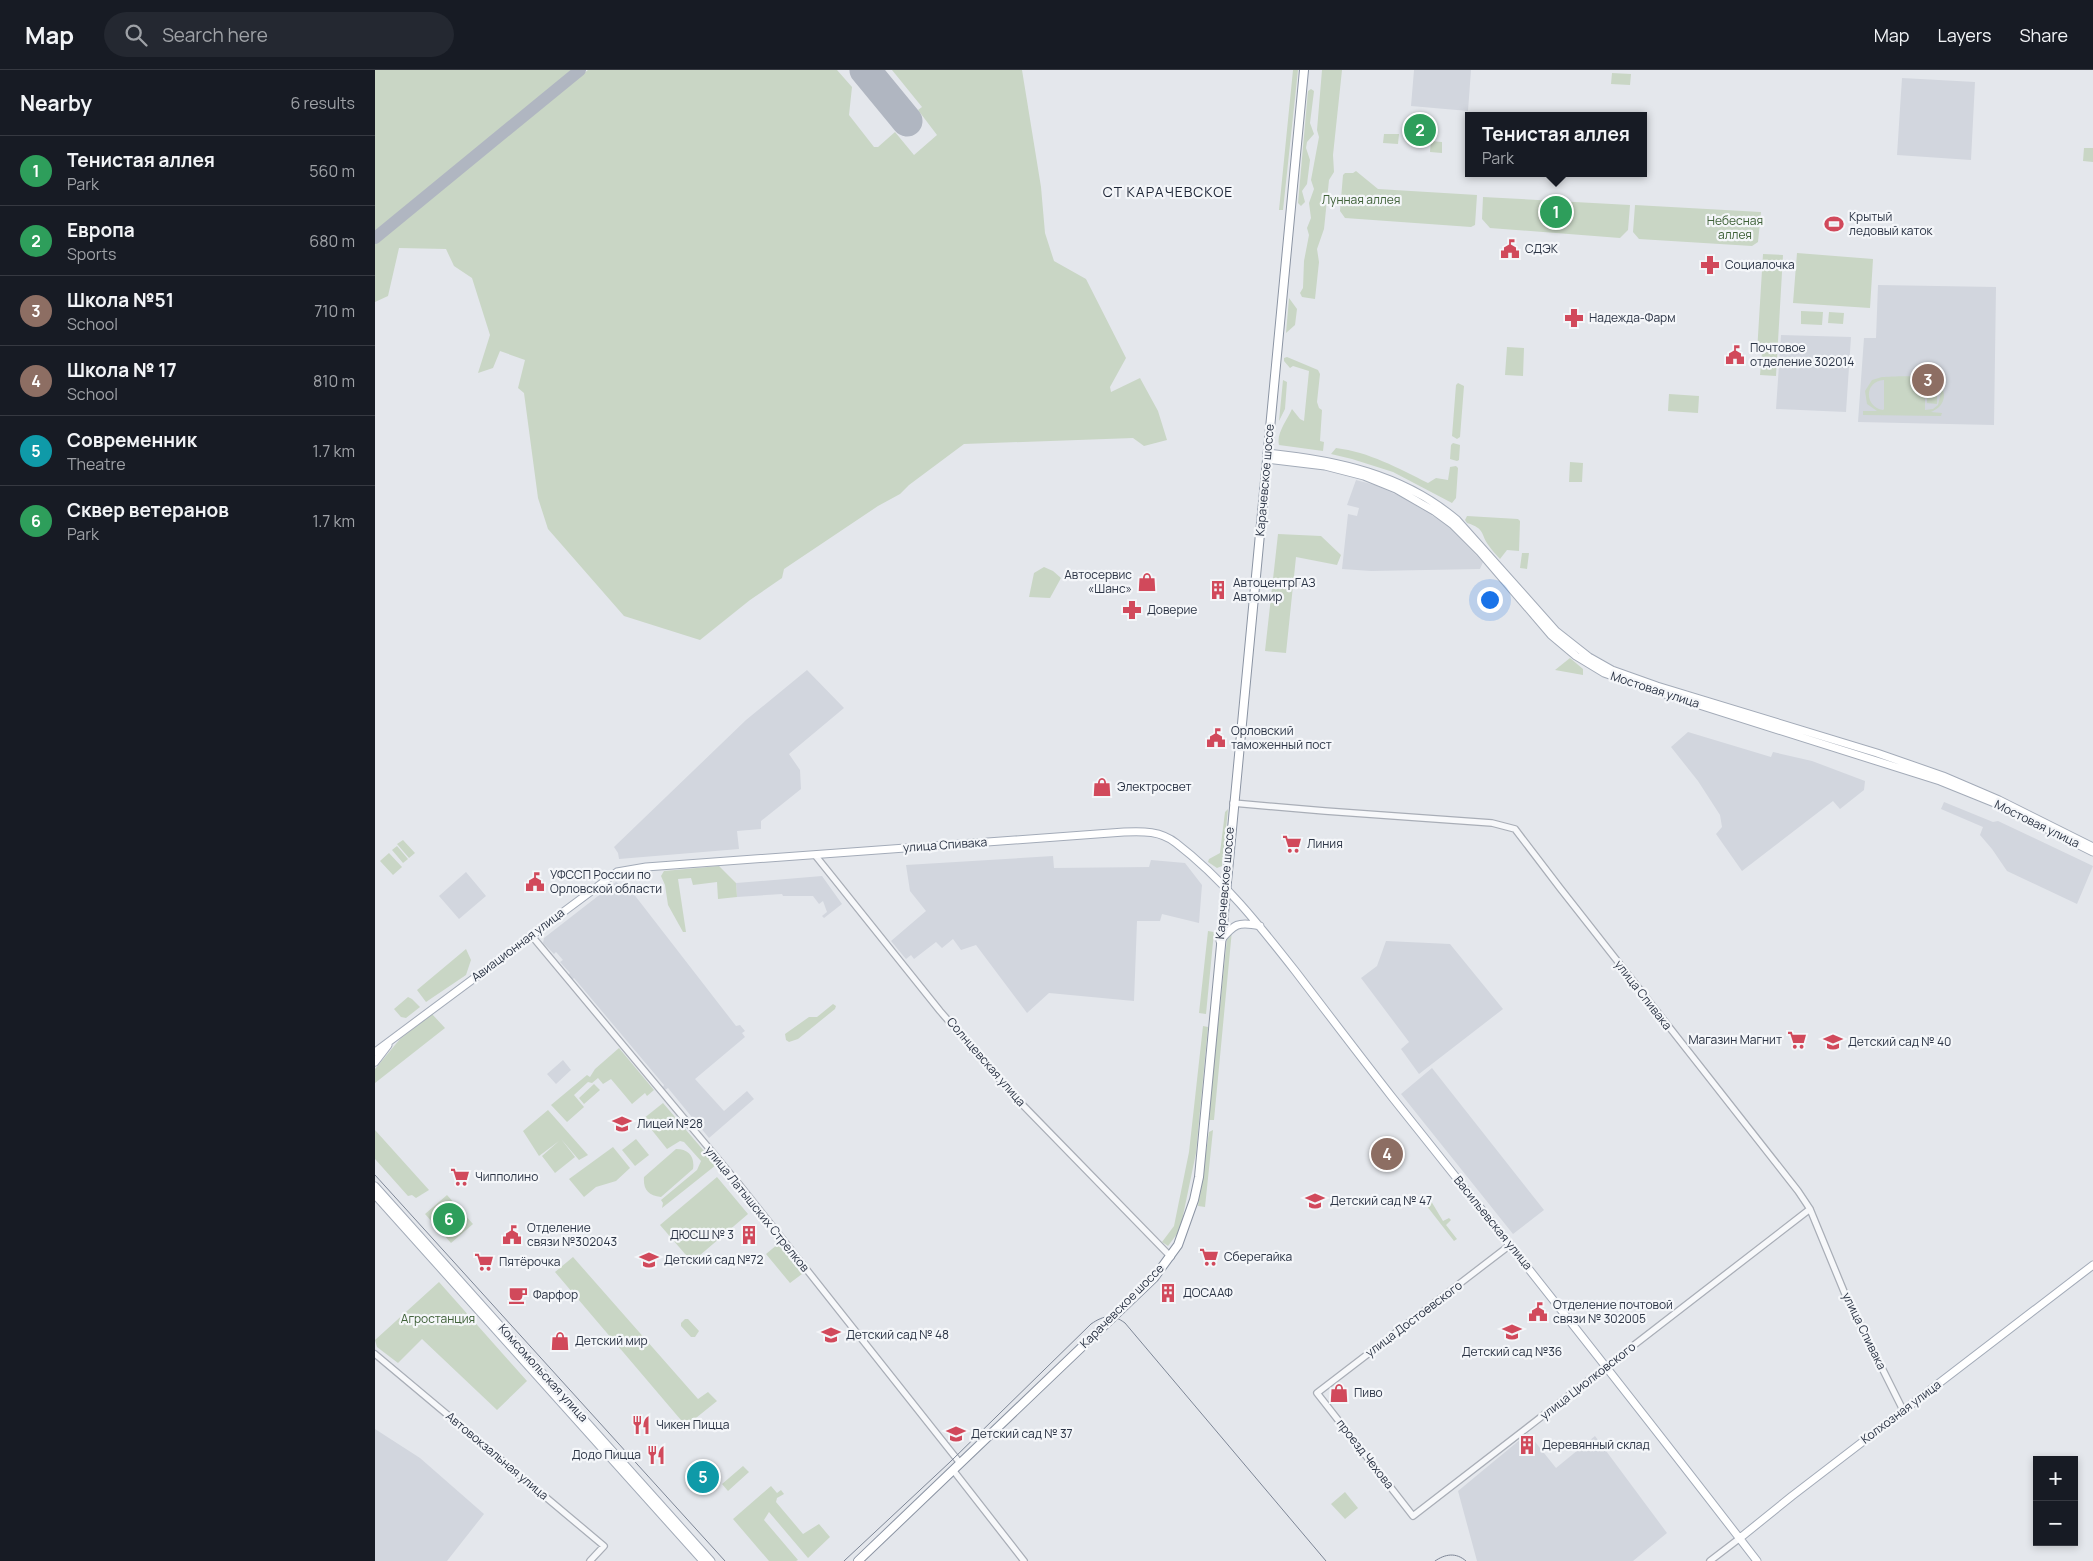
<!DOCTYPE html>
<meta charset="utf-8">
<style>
:root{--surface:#171b24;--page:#242831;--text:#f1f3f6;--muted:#9ea1a6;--line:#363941;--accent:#d1495b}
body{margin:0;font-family:Manrope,sans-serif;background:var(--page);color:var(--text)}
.controls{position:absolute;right:15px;bottom:15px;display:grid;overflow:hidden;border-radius:0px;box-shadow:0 2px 8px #0003}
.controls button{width:45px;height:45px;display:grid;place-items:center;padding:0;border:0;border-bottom:1px solid var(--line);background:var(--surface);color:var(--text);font:25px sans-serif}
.you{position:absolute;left:1114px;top:529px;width:18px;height:18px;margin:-12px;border:4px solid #fff;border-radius:50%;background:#1a73e8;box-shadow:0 0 0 8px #1a73e833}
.badge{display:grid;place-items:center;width:32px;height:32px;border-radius:50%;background:var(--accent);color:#fff;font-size:16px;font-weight:700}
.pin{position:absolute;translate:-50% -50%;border:2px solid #fff;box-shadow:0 1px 5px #0006}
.popup{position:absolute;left:1090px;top:42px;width:182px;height:65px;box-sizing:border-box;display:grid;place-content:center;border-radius:0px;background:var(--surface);filter:drop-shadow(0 1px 4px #0005);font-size:16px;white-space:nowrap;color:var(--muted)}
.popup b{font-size:19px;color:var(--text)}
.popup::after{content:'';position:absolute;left:50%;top:100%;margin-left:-10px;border:10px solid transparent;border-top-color:var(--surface)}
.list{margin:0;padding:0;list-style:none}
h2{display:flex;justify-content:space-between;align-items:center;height:65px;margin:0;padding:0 20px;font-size:21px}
h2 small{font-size:16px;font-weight:400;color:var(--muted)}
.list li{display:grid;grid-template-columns:32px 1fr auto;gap:15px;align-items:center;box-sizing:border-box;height:70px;padding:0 20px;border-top:1px solid var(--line)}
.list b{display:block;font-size:19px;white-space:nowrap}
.list p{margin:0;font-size:16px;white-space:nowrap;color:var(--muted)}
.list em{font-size:16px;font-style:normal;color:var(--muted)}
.icon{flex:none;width:28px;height:28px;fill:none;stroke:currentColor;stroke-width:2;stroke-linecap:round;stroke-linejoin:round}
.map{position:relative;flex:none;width:1718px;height:1491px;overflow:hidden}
header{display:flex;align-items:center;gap:30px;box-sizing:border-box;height:70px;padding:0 25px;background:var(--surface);border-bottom:1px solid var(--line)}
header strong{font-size:24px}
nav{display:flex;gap:28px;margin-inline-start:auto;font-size:18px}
.search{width:350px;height:45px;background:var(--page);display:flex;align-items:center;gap:12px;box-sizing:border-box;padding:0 18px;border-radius:28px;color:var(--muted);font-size:19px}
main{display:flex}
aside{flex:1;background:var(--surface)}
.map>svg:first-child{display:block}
.built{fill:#d2d6de}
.green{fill:#c9d6c5;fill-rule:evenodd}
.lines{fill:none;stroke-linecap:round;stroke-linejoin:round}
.taxiway{stroke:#b0b6c1;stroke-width:12}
.runway{stroke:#b0b6c1;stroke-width:31}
.minor-casing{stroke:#a9aeb7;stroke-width:8}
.major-casing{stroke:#a3abb8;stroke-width:9}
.highway-casing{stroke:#8b94a3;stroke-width:10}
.minor{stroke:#f7f8fa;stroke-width:5.5}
.major{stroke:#fff;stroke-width:7}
.highway{stroke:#fff;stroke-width:8}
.tram{stroke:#7d8696;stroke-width:1}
.labels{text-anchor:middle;stroke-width:4.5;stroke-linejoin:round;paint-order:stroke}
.park-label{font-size:12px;fill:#3f6138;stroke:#f4f6f9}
.poi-label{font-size:12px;fill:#2b3445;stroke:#f4f6f9;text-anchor:start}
.street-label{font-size:12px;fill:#2b3445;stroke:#f4f6f9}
.neighbourhood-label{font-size:14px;letter-spacing:1px;fill:#1d2536;stroke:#f4f6f9}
</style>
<header>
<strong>Map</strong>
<div class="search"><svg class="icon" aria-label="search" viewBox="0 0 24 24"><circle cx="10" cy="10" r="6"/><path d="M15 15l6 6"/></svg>Search here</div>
<nav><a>Map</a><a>Layers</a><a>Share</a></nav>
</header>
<main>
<aside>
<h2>Nearby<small>6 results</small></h2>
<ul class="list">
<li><span class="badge" style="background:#2e9e5b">1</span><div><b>Тенистая аллея</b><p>Park</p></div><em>560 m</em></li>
<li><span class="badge" style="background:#2e9e5b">2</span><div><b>Европа</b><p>Sports</p></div><em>680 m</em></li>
<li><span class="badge" style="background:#8d6e63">3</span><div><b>Школа №51</b><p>School</p></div><em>710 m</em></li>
<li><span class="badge" style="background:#8d6e63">4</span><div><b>Школа № 17</b><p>School</p></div><em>810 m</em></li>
<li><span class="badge" style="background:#0f9aa8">5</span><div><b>Современник</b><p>Theatre</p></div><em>1.7 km</em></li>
<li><span class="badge" style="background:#2e9e5b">6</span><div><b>Сквер ветеранов</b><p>Park</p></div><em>1.7 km</em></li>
</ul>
</aside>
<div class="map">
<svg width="1718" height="1491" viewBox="0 0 1718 1491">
<rect width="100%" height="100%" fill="#e4e7ec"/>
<path class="built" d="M1039 0H1096L1093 41 1036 36Z
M1527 8 1600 12 1596 90 1522 85Z
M1503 215 1621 217 1619 355 1483 352 1489 268H1501Z
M1406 265 1476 267 1471 342 1401 339Z
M981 410 1000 415 1027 427 1071 454 1108 492 1105 499 996 501 967 499 973 444 982 446 984 438 972 435Z
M432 600 469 638 414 684 425 700 426 719 386 751V759L362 761 364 779 244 789 243 783 239 777 371 650Z
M1313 662 1396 687 1398 682 1437 691 1490 711 1489 720 1465 739 1458 731 1367 801 1341 764 1347 757 1345 745 1323 711 1296 677Z
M1569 732 1618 752 1623 751 1718 796 1702 834 1632 801 1617 779 1605 765 1608 757 1566 739Z
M678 786 679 798 774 797 776 790 810 793 827 815 824 853 787 844 785 851H762L759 931 674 923 652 943 601 875 586 880 578 869 567 878 561 872 539 889 536 885 531 889 516 871 551 841 535 821 531 795Z
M91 802 111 826 84 849 64 826Z
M447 806 467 834 449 848 447 846 452 842 448 831 444 834 438 826H408L407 824 362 827 361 813Z
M241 812 247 816 251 814 361 956 365 955 370 961 367 963 370 967 320 1009 349 1041 372 1021 379 1029 334 1068 293 1018 290 1020 288 1017 289 1015 199 908 197 910 193 905 195 903 185 892 188 890 181 882 179 884 168 873 169 868Z
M1011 871 1075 874 1128 939 1044 1004 1026 979 1034 972 986 908 1002 896Z
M188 990 196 1000 181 1014 172 1004Z
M1057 998 1169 1140 1138 1164 1026 1024Z
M0 1359 45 1388 109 1444 72 1491H0Z
M1153 1363 1181 1398 1220 1366 1292 1463 1258 1491H1102L1083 1421Z"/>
<path class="green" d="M0 0H197L0 161Z
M213 0H462L477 17 474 45 499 77H503L520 62 539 85 562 65 543 40 547 37 517 0H647L666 117 670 163 679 191 711 209 749 284 751 288 735 317 736 322 765 308 783 341 792 370 769 376 758 368 589 374 534 415 525 424 503 436 409 499 407 508 375 530 325 570 249 546 173 459 163 428 149 323 143 318 150 290 125 281 118 298 103 303 115 265 97 208 79 196 71 179 24 178 13 226 0 232V174Z
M918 0H923L908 140H904Z
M947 0H967L958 85 959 102 954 110 949 159 942 179 944 192 940 229 927 227 925 223 928 218 929 191 934 165 932 158 936 148 934 133 939 119 936 110 944 67 942 60Z
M1237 3 1256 4 1255 15 1236 14Z
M936 19 939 21 935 53 939 64 932 72 931 78 935 90 932 114 927 121 930 132 926 136 923 133 933 21Z
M1036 54 1055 55 1054 66 1035 65Z
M1009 64H1024L1023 74 1008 73Z
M1056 71 1067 72V83L1055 82Z
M1709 78H1718V92L1708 91Z
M981 101 1003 119 1102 125 1100 155 1096 157 970 148 965 141 968 105 970 103H978Z
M1108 127 1255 135 1253 160 1245 168 1115 158 1107 149Z
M1260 135 1386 142 1383 172 1377 176 1264 169 1258 162Z
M1422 183 1498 189 1495 238 1418 233Z
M1388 184 1408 185 1401 306 1385 305 1387 282H1382Z
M914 228 922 239 920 255 911 263Z
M1426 241 1448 242 1447 255 1426 254Z
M1454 242 1469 243 1468 254 1453 253Z
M1132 277 1149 278 1148 306 1130 305Z
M912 287 943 300 945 304 942 332 944 338 947 340 945 371 949 372 948 381 904 375C901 364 912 350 917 339L925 349 929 351 934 301 918 296 915 298 909 291V288Z
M1507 307C1524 307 1568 301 1569 325 1569 334 1563 339 1556 342L1567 343 1566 346 1488 345V341H1502L1492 334 1490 321 1497 310ZM1509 310V339L1508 340C1489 337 1489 311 1509 310ZM1550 311 1561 314 1566 322 1563 335 1558 339 1550 340Z
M908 310 912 312 910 339 904 351Z
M1083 313 1089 316 1085 367 1082 369 1077 366 1081 315Z
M1552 317 1562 318V334L1552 333Z
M1294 324 1324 326 1323 343 1293 341Z
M1078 373 1085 375 1084 390 1082 391 1075 389 1076 375Z
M961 378C994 382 1023 398 1053 413L1061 408 1073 410 1075 397 1081 396 1083 398 1081 428 1077 433 1018 402 977 389 956 384Z
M1195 392 1208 393 1207 412H1194Z
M1092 446 1143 449 1145 451 1144 481 1132 480 1125 489C1121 485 1117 480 1114 476 1105 464 1111 459 1092 453L1090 450Z
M903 464 946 466 966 485 962 495 921 487 911 583 890 581Z
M1147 483H1154L1152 499 1145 498Z
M669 497 678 501 686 508 675 528 654 527 659 503Z
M1195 588 1208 599V605L1180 600Z
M853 739 847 796 842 798 833 792 834 789 845 783 850 742Z
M28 770 40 783 34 788 22 774Z
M22 776 33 789 28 793 17 780Z
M14 783 27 797 18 805 5 791Z
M344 796 361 813 362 827 343 829 342 812 318 815 316 808 303 809 311 862H308L293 835 290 815 286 806 289 801Z
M857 860 839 1050H833L852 869Z
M833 861 839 862 831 944 824 943Z
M91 879 96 890 91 905 51 932 42 920Z
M33 927 37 929 45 937 31 948 26 947 19 939Z
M458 934 461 936 460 939 423 969 414 972 411 970 410 964 434 947H442Z
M57 944 70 958 0 1013V999L25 969Z
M828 956 833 957 821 1083 805 1160 793 1176 787 1172 799 1156 814 1082Z
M244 978 279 1020 272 1026 270 1023 257 1034 236 1009 228 1014 223 1008 217 1013 213 1012 199 1025 209 1037 192 1052 176 1035 212 1005 215 1007 220 999Z
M219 1014 225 1020 209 1034 204 1028Z
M288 1033 341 1095 287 1138 288 1133 286 1130 322 1100 326 1091 309 1072 305 1071 292 1079 268 1049Z
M173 1040 213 1085 204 1090 186 1069 200 1087 180 1103 167 1086 184 1071 164 1086 148 1061Z
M0 1060 54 1120 41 1128 37 1125 33 1126 0 1089Z
M838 1060 830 1137 823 1136 834 1062Z
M261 1069 274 1085 260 1096 247 1080Z
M238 1077 255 1098 241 1111 221 1117 209 1127 194 1109Z
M301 1079C314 1079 320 1087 318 1099L286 1127C273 1126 268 1119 269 1107Z
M342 1107 373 1144 317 1192 285 1155Z
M72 1125 98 1154 76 1173 50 1144Z
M1056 1131 1068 1151 1074 1148 1076 1150 1071 1155 1082 1169 1079 1171 1051 1135Z
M403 1174 427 1204 415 1213 391 1184Z
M198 1187 323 1329 333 1322 342 1331 311 1356 180 1202Z
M64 1212 152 1311 122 1340 47 1269 23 1293 2 1277 0 1270Z
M310 1249H313L324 1261 320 1267H316L306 1256V1253Z
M368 1396 374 1402 353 1421 347 1414Z
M396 1416 402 1423 406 1420 409 1424 402 1428 401 1432 428 1464 444 1454 455 1467 433 1488 394 1442 389 1450 423 1490 421 1491H394L358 1449Z
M970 1422 983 1438 970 1449 956 1434Z"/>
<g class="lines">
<path class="taxiway" d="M0 168 205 0"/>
<path class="runway" d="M490 0 532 51"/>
<g class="minor-casing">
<path id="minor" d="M858 733 950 741 1117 753 1140 759 1185 818 1423 1121 1435 1139 1470 1224 1528 1340
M440 785 565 941 637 1024 796 1187
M156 865 363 1113 585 1393
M1135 1175 942 1323 1038 1446 1435 1139
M0 1284 229 1476 215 1491
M578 1400 649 1491
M1335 1491 1365 1468"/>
</g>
<g class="major-casing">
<path id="major" d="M892 383C961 390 1028 404 1082 450L1181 561 1214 587 1237 600 1282 616 1502 683 1568 706 1624 730 1718 777
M892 389 950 396 989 406 1021 419 1059 441 1078 455 1105 482 1176 565 1201 586 1229 603 1280 621 1565 711 1622 734 1718 782
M845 871C859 854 863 851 885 856
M0 982 242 802 271 797 749 762C768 761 786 761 801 773 848 809 885 856 921 902 953 944 985 986 1017 1027 1140 1181 1262 1335 1382 1491
M0 992 13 975
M0 1116 336 1491
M0 1125 328 1491
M1365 1468 1417 1426 1718 1195"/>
</g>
<g class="highway-casing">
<path id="highway" d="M483 1491 779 1208 803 1175 819 1130 824 1107 929 0"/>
</g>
<use href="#minor" class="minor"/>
<use href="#major" class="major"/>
<use href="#highway" class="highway"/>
<path class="tram" d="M0 1105 350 1491
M469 1491 575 1392 716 1254C729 1245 738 1244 750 1253L951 1491
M1060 1491C1070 1484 1081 1482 1091 1491"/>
</g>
<defs>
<g id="stadium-bare" transform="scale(1.5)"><path d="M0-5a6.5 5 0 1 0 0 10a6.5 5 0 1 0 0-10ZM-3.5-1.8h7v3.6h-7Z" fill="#d1495b" stroke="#f4f6f9" stroke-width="2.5" paint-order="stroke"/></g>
<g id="civic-bare" transform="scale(1.5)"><path d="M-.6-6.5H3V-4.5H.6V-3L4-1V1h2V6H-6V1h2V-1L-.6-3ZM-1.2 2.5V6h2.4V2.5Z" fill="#d1495b" stroke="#f4f6f9" stroke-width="2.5" paint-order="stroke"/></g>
<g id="pharmacy-bare" transform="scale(1.5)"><path d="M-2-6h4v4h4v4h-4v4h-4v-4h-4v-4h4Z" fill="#d1495b" stroke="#f4f6f9" stroke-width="2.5" paint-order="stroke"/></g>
<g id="shop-bare" transform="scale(1.5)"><path d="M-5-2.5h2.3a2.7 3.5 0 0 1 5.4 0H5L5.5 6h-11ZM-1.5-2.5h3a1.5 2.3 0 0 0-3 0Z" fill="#d1495b" stroke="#f4f6f9" stroke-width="2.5" paint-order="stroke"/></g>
<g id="building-bare" transform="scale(1.5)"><path d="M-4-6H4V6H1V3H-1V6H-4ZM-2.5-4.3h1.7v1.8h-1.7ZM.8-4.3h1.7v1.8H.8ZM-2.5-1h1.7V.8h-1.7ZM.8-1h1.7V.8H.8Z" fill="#d1495b" stroke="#f4f6f9" stroke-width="2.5" paint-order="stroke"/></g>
<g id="supermarket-bare" transform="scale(1.5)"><path d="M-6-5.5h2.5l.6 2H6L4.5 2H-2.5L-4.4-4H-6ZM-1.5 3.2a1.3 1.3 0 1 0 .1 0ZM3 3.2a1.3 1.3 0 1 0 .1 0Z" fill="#d1495b" stroke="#f4f6f9" stroke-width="2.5" paint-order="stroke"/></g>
<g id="school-bare" transform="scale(1.5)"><path d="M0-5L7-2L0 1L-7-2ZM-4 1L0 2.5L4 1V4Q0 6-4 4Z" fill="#d1495b" stroke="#f4f6f9" stroke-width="2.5" paint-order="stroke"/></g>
<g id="cafe-bare" transform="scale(1.5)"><path d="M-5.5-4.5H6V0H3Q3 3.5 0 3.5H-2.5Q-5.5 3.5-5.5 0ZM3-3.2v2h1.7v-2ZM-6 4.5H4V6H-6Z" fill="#d1495b" stroke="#f4f6f9" stroke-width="2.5" paint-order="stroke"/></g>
<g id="restaurant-bare" transform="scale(1.5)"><path d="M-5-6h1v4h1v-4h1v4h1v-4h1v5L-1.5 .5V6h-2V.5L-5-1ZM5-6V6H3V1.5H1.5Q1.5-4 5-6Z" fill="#d1495b" stroke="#f4f6f9" stroke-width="2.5" paint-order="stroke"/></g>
</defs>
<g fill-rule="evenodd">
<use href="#stadium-bare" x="1459" y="154"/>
<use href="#civic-bare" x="1135" y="179"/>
<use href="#pharmacy-bare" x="1335" y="195"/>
<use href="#pharmacy-bare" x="1199" y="248"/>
<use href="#civic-bare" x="1360" y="285"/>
<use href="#shop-bare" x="772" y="512"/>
<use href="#building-bare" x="843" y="520"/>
<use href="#pharmacy-bare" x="757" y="540"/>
<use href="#civic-bare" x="841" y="668"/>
<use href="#shop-bare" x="727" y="717"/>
<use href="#supermarket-bare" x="917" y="774"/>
<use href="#civic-bare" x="160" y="812"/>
<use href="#supermarket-bare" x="1422" y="970"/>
<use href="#school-bare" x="1458" y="972"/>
<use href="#school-bare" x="247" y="1054"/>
<use href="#supermarket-bare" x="85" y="1107"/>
<use href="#school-bare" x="940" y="1131"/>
<use href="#civic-bare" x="137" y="1165"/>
<use href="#building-bare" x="374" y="1165"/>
<use href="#supermarket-bare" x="834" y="1187"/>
<use href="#school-bare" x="274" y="1190"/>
<use href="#supermarket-bare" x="109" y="1192"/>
<use href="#building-bare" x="793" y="1223"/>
<use href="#cafe-bare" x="143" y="1225"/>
<use href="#civic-bare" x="1163" y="1242"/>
<use href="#school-bare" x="1137" y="1262"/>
<use href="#school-bare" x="456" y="1265"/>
<use href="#shop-bare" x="185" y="1271"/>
<use href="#shop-bare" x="964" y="1323"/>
<use href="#restaurant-bare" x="266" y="1355"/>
<use href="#school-bare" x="581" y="1364"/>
<use href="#building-bare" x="1152" y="1375"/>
<use href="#restaurant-bare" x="281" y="1385"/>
</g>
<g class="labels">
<g class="park-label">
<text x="986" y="134">Лунная аллея</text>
<text x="1360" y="155">Небесная<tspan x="1360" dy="14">аллея</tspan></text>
<text x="63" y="1253">Агростанция</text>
</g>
<g class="poi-label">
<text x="1474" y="151">Крытый<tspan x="1474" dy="14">ледовый каток</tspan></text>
<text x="1150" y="183">СДЭК</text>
<text x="1350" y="199">Социалочка</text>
<text x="1214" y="252">Надежда-Фарм</text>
<text x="1375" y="282">Почтовое<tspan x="1375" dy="14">отделение 302014</tspan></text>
<text x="757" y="509" text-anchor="end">Автосервис<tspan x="757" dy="14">«Шанс»</tspan></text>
<text x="858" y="517">АвтоцентрГАЗ<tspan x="858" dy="14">Автомир</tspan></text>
<text x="772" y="544">Доверие</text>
<text x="856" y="665">Орловский<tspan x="856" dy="14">таможенный пост</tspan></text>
<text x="742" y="721">Электросвет</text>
<text x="932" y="778">Линия</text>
<text x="175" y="809">УФССП России по<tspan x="175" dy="14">Орловской области</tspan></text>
<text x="1407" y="974" text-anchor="end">Магазин Магнит</text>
<text x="1473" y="976">Детский сад № 40</text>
<text x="262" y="1058">Лицей №28</text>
<text x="100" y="1111">Чипполино</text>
<text x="955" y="1135">Детский сад № 47</text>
<text x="152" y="1162">Отделение<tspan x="152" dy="14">связи №302043</tspan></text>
<text x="359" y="1169" text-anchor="end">ДЮСШ № 3</text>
<text x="849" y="1191">Сберегайка</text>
<text x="289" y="1194">Детский сад №72</text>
<text x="124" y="1196">Пятёрочка</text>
<text x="808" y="1227">ДОСААФ</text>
<text x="158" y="1229">Фарфор</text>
<text x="1178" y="1239">Отделение почтовой<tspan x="1178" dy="14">связи № 302005</tspan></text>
<text x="471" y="1269">Детский сад № 48</text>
<text x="200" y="1275">Детский мир</text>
<text x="1137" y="1286" text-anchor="middle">Детский сад №36</text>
<text x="979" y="1327">Пиво</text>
<text x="281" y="1359">Чикен Пицца</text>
<text x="596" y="1368">Детский сад № 37</text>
<text x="1167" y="1379">Деревянный склад</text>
<text x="266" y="1389" text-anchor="end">Додо Пицца</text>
</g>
<g class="street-label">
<text transform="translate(890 410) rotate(-85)" y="4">Карачевское шоссе</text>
<text transform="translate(1280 620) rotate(18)" y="4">Мостовая улица</text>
<text transform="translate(1662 754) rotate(26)" y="4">Мостовая улица</text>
<text transform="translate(570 775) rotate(-4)" y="4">улица Спивака</text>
<text transform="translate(850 813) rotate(-85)" y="4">Карачевское шоссе</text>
<text transform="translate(143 875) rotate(-37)" y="4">Авиационная улица</text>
<text transform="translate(1268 925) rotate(52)" y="4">улица Спивака</text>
<text transform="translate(611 992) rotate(49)" y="4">Солнцевская улица</text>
<text transform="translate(382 1139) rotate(51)" y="4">улица Латышских Стрелков</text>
<text transform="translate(1118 1153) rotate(51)" y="4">Васильевская улица</text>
<text transform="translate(747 1236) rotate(-45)" y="4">Карачевское шоссе</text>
<text transform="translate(1039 1249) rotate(-37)" y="4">улица Достоевского</text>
<text transform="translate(1489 1261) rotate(64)" y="4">улица Спивака</text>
<text transform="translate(168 1303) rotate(48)" y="4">Комсомольская улица</text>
<text transform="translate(1213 1311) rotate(-38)" y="4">улица Циолковского</text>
<text transform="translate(1526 1342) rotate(-37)" y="4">Колхозная улица</text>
<text transform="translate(990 1384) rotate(52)" y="4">проезд Чехова</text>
<text transform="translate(122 1386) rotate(40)" y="4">Автовокзальная улица</text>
</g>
<g class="neighbourhood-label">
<text x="793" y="127">СТ КАРАЧЕВСКОЕ</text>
</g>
</g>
</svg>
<div class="controls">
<button>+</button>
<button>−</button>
</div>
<div class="you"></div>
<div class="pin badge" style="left:1181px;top:142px;background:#2e9e5b">1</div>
<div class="popup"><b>Тенистая аллея</b>Park</div>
<div class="pin badge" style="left:1045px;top:60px;background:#2e9e5b">2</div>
<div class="pin badge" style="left:1553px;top:310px;background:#8d6e63">3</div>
<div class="pin badge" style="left:1012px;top:1084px;background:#8d6e63">4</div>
<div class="pin badge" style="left:328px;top:1407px;background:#0f9aa8">5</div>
<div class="pin badge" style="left:74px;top:1149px;background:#2e9e5b">6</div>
</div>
</main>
